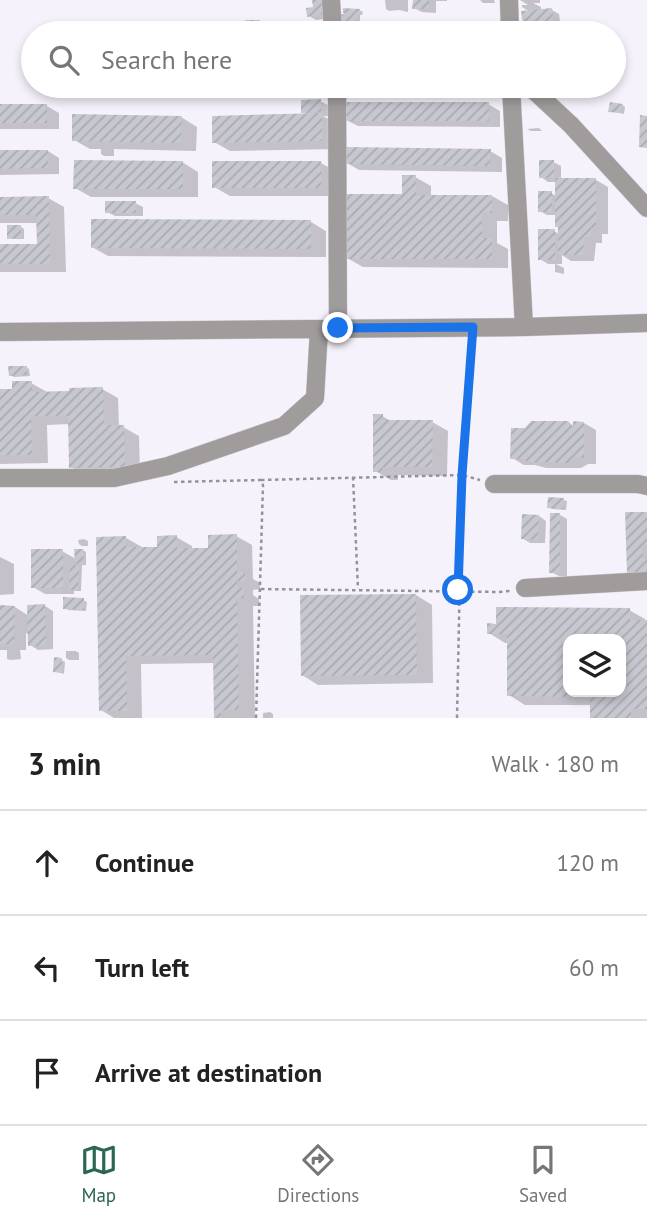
<!DOCTYPE html>
<meta charset="utf-8">
<style>
:root{--surface:#fff;--page:#f6f6f6;--text:#222;--muted:#767676;--line:#e0e0e0;--accent:#2a6650}
body{margin:0;font-family:"PT Sans",sans-serif;background:var(--page);color:var(--text)}
.controls{position:absolute;right:21px;bottom:21px;display:grid;overflow:hidden;border-radius:14px;box-shadow:0 4px 10px #0003}
.controls button{width:63px;height:63px;display:grid;place-items:center;padding:0;border:0;border-bottom:2px solid var(--line);background:var(--surface);color:var(--text);font:35px sans-serif}
.stop{position:absolute;width:21px;height:21px;margin:-16px;border:5px solid #1a73e8;border-radius:50%;background:#fff}
.stop.end{background:#1a73e8;border-color:#fff;box-shadow:0 2px 7px #0008}
.list{margin:0;padding:0;list-style:none}
h2{display:flex;justify-content:space-between;align-items:center;height:91px;margin:0;padding:0 28px;font-size:30px}
h2 small{font-size:23px;font-weight:400;color:var(--muted)}
.list li{display:grid;grid-template-columns:46px 1fr auto;gap:21px;align-items:center;box-sizing:border-box;height:105px;padding:0 28px;border-top:2px solid var(--line)}
.list b{display:block;font-size:26px;white-space:nowrap}
.list em{font-size:23px;font-style:normal;color:var(--muted)}
.icon{flex:none;width:38px;height:38px;fill:none;stroke:currentColor;stroke-width:2;stroke-linecap:round;stroke-linejoin:round}
.map{position:relative;flex:none;width:647px;height:718px;overflow:hidden}
.search{position:absolute;background:var(--surface);box-shadow:0 4px 10px #0003;left:21px;right:21px;top:21px;height:77px;display:flex;align-items:center;gap:18px;box-sizing:border-box;padding:0 24px;border-radius:38px;color:var(--muted);font-size:26px}
.sheet{height:406px;background:var(--surface)}
nav{display:flex;justify-content:space-around;align-items:center;box-sizing:border-box;height:98px;border-top:2px solid var(--line);background:var(--surface);font-size:19px;color:var(--muted)}
nav a{display:grid;justify-items:center;gap:4px}
nav .on{color:var(--accent)}
.map>svg:first-child{display:block}
.shadow{fill:#0003;fill-rule:evenodd}
.building{fill:url(#building-hatch);fill-rule:evenodd}
.lines{fill:none;stroke-linecap:round;stroke-linejoin:round}
.minor-casing{stroke:#d2ced6;stroke-width:19}
.path{stroke:#959298;stroke-width:2.5;stroke-dasharray:3.5 3.5;stroke-linecap:butt}
.minor{stroke:#a09c9c;stroke-width:18}
.route{stroke:#1a73e8;stroke-width:9}
</style>
<div class="map">
<svg width="647" height="718" viewBox="0 0 647 718">
<defs>
<pattern id="building-hatch" width="6" height="6" patternUnits="userSpaceOnUse" patternTransform="scale(1.75)"><rect width="6" height="6" fill="#c6c7cf"/><path d="M-1 1l2-2M0 6l6-6M5 7l2-2" fill="none" stroke="#aaabb2"/></pattern>
</defs>
<rect width="100%" height="100%" fill="#f6f2fb"/>
<path class="shadow" d="M314 0 331 18 316 20 309 16 315 9Z
M385 0H408V12L399 10 389 11 386 9Z
M414 0H447V1H436V13L422 12 414 8Z
M480 0H494L495 3H483Z
M520 0H540V3H533L541 7V11L552 10 559 14 561 28 545 29 546 33H527V32L533 31 524 26 530 12 522 7V5H528Z
M345 10H359L363 12 362 15H360V23L346 22 343 21Z
M419 21 429 23 428 30 436 33H419L415 29V23H419Z
M260 22 263 24V30H250L247 28Z
M458 25H466L470 28 489 26 497 30V33H457Z
M558 86H578V91H565Z
M320 101 328 105V116H323L337 124 338 149 230 151 214 142 309 115 303 112Z
M488 104 500 111V127L358 126 346 120Z
M622 105 625 107 624 114 610 111Z
M0 106H47L59 113V129H0Z
M181 117 197 127 196 151 114 149V156H104L101 154V149H90L74 140Z
M539 128 542 131H531L527 129Z
M48 151 59 158V174L0 175V152Z
M490 151 502 158V172L359 170 347 163Z
M182 162 198 172V197H91L75 188Z
M553 162 561 166V180H596L608 187V234H602V243H596L594 261H571L562 255V264H556L564 268V274L555 272V264H548L540 259 554 231 559 234V228L556 226V215H547L540 211 551 193 556 196V182H548L541 177Z
M321 163 337 172V196H230L214 187Z
M415 177 431 186V196H492L508 205V221H497V243L508 249V268L363 267 347 258 403 196Z
M0 198H48L64 207 66 272H0V246H39L38 223H0Z
M135 203 143 207V216H115L107 212Z
M311 222 326 231V257L108 256 92 247Z
M21 227 24 229V239H12L9 237Z
M26 367 29 369 30 376 14 377 10 375Z
M31 383 47 392 71 393 102 389 118 398 119 427H123L139 436 140 476 87 477 71 467 70 424 47 425 48 463 0 464V389L13 390Z
M382 416 391 421 432 422 448 431 447 476 398 475V480H391L375 471Z
M567 423 574 427 584 423 596 430V464H588L581 468H546L535 465H524L512 458 525 429Z
M563 500 567 501 566 510 552 509 549 507Z
M647 513V579H641L629 572Z
M560 515 567 519V576H559L551 572Z
M539 516 546 521 545 543H530L522 538Z
M236 536 252 545 253 579 260 583V589L253 590V595L259 599V606H253L255 718H216L215 663 141 664 142 718H114L101 710 126 538 142 547 159 549 176 537 192 546V550H210Z
M84 539 88 541V546H82L79 544 78 540Z
M83 550 86 552V565H82L81 591H74V594H45L33 587 62 551 76 559Z
M0 557 14 564V594L0 595Z
M416 595 432 605 433 683 318 685 302 675Z
M83 600 87 602 86 611 68 610 65 608Z
M45 606 53 611V649L38 650 30 645 29 633H26V650H20L21 659 11 660 7 659V650H0V607H15L29 616Z
M629 610 645 619V622H647V718H592V705H525L509 695V643H505L489 633ZM568 639H621V692H568Z
M66 651H76L79 653V660H69L66 658Z
M62 660 65 662 64 674 55 671Z
M270 712 273 714V718H263V713Z"/>
<path class="building" d="M312 0H323L324 14 307 17 306 8 313 7Z
M413 0H429V9H412Z
M343 8 360 9V14H357V22H341V14L351 15 343 13Z
M552 8 554 24 523 27 521 11Z
M245 20H260V29H245Z
M342 24 359 25 358 33H342Z
M456 24H466V26L480 27V24H490L489 33H456Z
M321 99V112L301 113V100Z
M345 102H489V121H345Z
M610 102 623 104 621 113 608 112Z
M0 104H47V123H0Z
M322 113V141L212 143V116Z
M72 114 182 116 181 143 72 141Z
M640 115 647 116V148L639 147Z
M345 147 491 149 490 166 345 164Z
M0 150H48V168L0 169Z
M74 160 183 161V189H73Z
M539 160H554V178H539Z
M212 161H321V188H212Z
M402 175H416V195H492V213H482V238H492V259H346V194H402Z
M555 178H596V228H591V237H584L583 255H558V227H555Z
M538 191H552V212H538Z
M49 196 50 264H0V244H37L36 215H0V197Z
M105 201H136V213H105Z
M91 219 311 220V249L91 248Z
M7 225H21V238L7 239Z
M538 229H555V260H538Z
M8 366H27V375L9 376Z
M12 381H32V392L69 391V388L103 387 104 425H124L125 467 69 468 68 416H31L32 455H0V389H12Z
M373 414H383V420H433L432 467H383L382 472H373Z
M531 421H568L573 426V421L584 422V458H575L568 463 533 462 526 461V459H510L511 428H525Z
M548 497 564 498 563 509 547 508Z
M625 512H647V546H642L643 559H647V572L627 573Z
M550 513H560V573H549Z
M522 514 539 515 538 540 521 539Z
M237 534V572H245V581H237V588H244V598H237L239 710H221V718H214L213 655 126 656 127 711H99L96 537 126 536V547H157V536L177 535V548H208V535Z
M31 549H63V588H31Z
M74 549H83L84 564H75Z
M70 565H79L78 590H69Z
M416 594 417 675 301 676 300 595Z
M63 597 84 598V610L63 609Z
M45 604 46 646H28L27 605Z
M0 605 15 606 14 644H0Z
M496 607 630 608V620H647V709H631V718H590V697L507 696V634H487V623L496 624ZM568 639H621V692H568Z
M54 657 62 658V673L53 672Z"/>
<g class="lines">
<g class="minor-casing">
<path id="minor" d="M331 0 333 33
M509 0 510 33
M337 86 338 329
M511 86 524 327
M529 86 571 125 647 208
M337 88H511
M0 332 524 327 647 323
M0 478H114L168 466 284 426 315 398 319 329
M494 484H638L647 486
M525 588 647 581"/>
</g>
<path class="path" d="M353 477 358 589
M261 480 462 475 480 480
M174 482 261 480 263 485 256 718
M261 589 499 592 510 591
M457 718 462 475 472 344"/>
<use href="#minor" class="minor"/>
</g>
<g class="lines">
<path class="route" d="M338 328 473 327 462 475 458 590"/>
</g>
</svg>
<div class="controls">
<button><svg class="icon" aria-label="layers" viewBox="0 0 24 24"><path d="M12 4l9 5-9 5-9-5zM3 14l9 5 9-5"/></svg></button>
</div>
<div class="stop" style="left:458px;top:590px"></div>
<div class="stop end" style="left:338px;top:328px"></div>
<div class="search"><svg class="icon" aria-label="search" viewBox="0 0 24 24"><circle cx="10" cy="10" r="6"/><path d="M15 15l6 6"/></svg>Search here</div>
</div>
<section class="sheet">
<h2>3 min<small>Walk · 180 m</small></h2>
<ul class="list">
<li><svg class="icon" aria-label="ahead" viewBox="0 0 24 24"><path d="M12 20V5M6 11l6-6 6 6"/></svg><div><b>Continue</b></div><em>120 m</em></li>
<li><svg class="icon" aria-label="left" viewBox="0 0 24 24"><path d="M17 20v-9H6M10 6l-5 5 5 5"/></svg><div><b>Turn left</b></div><em>60 m</em></li>
<li><svg class="icon" aria-label="arrive" viewBox="0 0 24 24"><path d="M6 21V4h12l-3 4 3 4H6"/></svg><div><b>Arrive at destination</b></div></li>
</ul>
</section>
<nav>
<a class="on"><svg class="icon" aria-label="map" viewBox="0 0 24 24"><path d="M3 6l6-2 6 2 6-2v14l-6 2-6-2-6 2zM9 4v14M15 6v14"/></svg>Map</a>
<a><svg class="icon" aria-label="directions" viewBox="0 0 24 24"><path d="M12 3l9 9-9 9-9-9zM9 14v-3h6M13 9l2 2-2 2"/></svg>Directions</a>
<a><svg class="icon" aria-label="saved" viewBox="0 0 24 24"><path d="M7 4h10v16l-5-4-5 4z"/></svg>Saved</a>
</nav>
